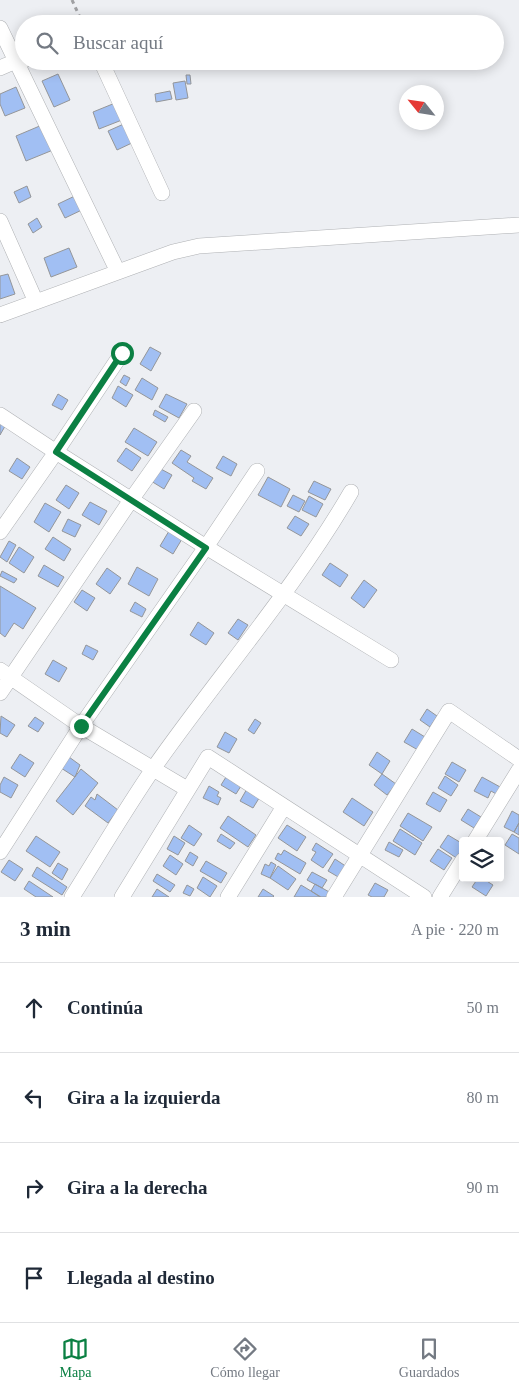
<!DOCTYPE html>
<html lang="es">
<meta charset="utf-8">
<style>
:root{--surface:#fff;--page:#f6f6f7;--text:#1f2937;--muted:#747a83;--line:#e0e1e3;--accent:#0b8043}
body{margin:0;font-family:"Times New Roman",serif;background:var(--page);color:var(--text)}
.controls{position:absolute;right:15px;bottom:15px;display:grid;overflow:hidden;border-radius:5px;box-shadow:0 2px 12px #0003}
.controls button{width:45px;height:45px;display:grid;place-items:center;padding:0;border:0;border-bottom:1px solid var(--line);background:var(--surface);color:var(--text);font:25px sans-serif}
.compass{position:absolute;left:399px;top:85px;width:45px;height:45px;border-radius:50%;background:var(--surface);box-shadow:0 2px 12px #0003;rotate:300deg}
.stop{position:absolute;width:15px;height:15px;margin:-11px;border:4px solid #0b8043;border-radius:50%;background:#fff}
.stop.end{background:#0b8043;border-color:#fff;box-shadow:0 1px 5px #0008}
.list{margin:0;padding:0;list-style:none}
h2{display:flex;justify-content:space-between;align-items:center;height:65px;margin:0;padding:0 20px;font-size:21px}
h2 small{font-size:16px;font-weight:400;color:var(--muted)}
.list li{display:grid;grid-template-columns:32px 1fr auto;gap:15px;align-items:center;box-sizing:border-box;height:90px;padding:0 20px;border-top:1px solid var(--line)}
.list b{display:block;font-size:19px;white-space:nowrap}
.list em{font-size:16px;font-style:normal;color:var(--muted)}
.icon{flex:none;width:28px;height:28px;fill:none;stroke:currentColor;stroke-width:2;stroke-linecap:round;stroke-linejoin:round}
.map{position:relative;flex:none;width:519px;height:897px;overflow:hidden}
.search{position:absolute;background:var(--surface);box-shadow:0 2px 12px #0003;left:15px;right:15px;top:15px;height:55px;display:flex;align-items:center;gap:12px;box-sizing:border-box;padding:0 18px;border-radius:28px;color:var(--muted);font-size:19px}
.sheet{height:425px;background:var(--surface)}
nav{display:flex;justify-content:space-around;align-items:center;box-sizing:border-box;height:70px;border-top:1px solid var(--line);background:var(--surface);font-size:14px;color:var(--muted)}
nav a{display:grid;justify-items:center;gap:2px}
nav .on{color:var(--accent)}
.map>svg:first-child{display:block}
.building{fill:#a1bff3;stroke:#949699}
.lines{fill:none;stroke-linecap:round;stroke-linejoin:round}
.minor-casing{stroke:#afb1b4;stroke-width:16}
.path{stroke:#9fa0a3;stroke-width:3;stroke-dasharray:4 4;stroke-linecap:butt}
.minor{stroke:#fff;stroke-width:15}
.route{stroke:#0b8043;stroke-width:6}
</style>
<div class="map">
<svg width="519" height="897" viewBox="0 0 519 897">
<rect width="100%" height="100%" fill="#edeff3"/>
<path class="building" d="M58 74 70 100 54 107 42 81Z
M186 75H190L191 84H187Z
M185 81 188 98 176 100 173 83Z
M16 87 25 108 5 116 0 104V94Z
M170 91 172 99 156 102 155 94Z
M120 101 127 118 99 129 93 112Z
M126 123 134 142 117 150 108 131Z
M42 125 53 150 26 161 16 136Z
M27 186 31 197 19 203 14 192Z
M79 194 86 208 65 218 58 204Z
M37 218 42 227 33 233 28 224Z
M69 248 77 267 51 277 44 258Z
M8 274 15 294 0 299V276Z
M150 347 161 353 151 371 140 364Z
M124 375 130 378 126 386 120 382Z
M142 378 158 388 152 400 135 390Z
M118 386 133 395 126 407 112 398Z
M58 394 68 400 62 410 52 405Z
M166 394 187 404 179 418 159 407Z
M155 410 168 417 165 422 153 415Z
M0 417 8 421 0 435Z
M134 428 157 442 148 456 125 442Z
M126 448 141 458 132 471 117 461Z
M181 450 191 456 187 462 213 478 206 489 192 481 194 478 172 463Z
M223 456 237 464 231 476 216 468Z
M17 458 30 467 22 479 9 471Z
M159 468 172 475 164 489 151 481Z
M268 477 290 489 281 507 258 495Z
M314 481 331 489 325 500 308 492Z
M66 485 79 493 69 509 56 500Z
M293 495 305 501 299 512 287 506Z
M309 496 323 504 316 517 302 510Z
M90 502 107 511 99 525 82 515Z
M45 503 61 512 49 532 34 522Z
M295 516 309 524 301 536 287 528Z
M68 519 81 525 75 537 62 531Z
M169 531 182 539 173 554 160 546Z
M53 537 71 549 64 561 45 549Z
M9 541 16 545 7 562 0 557Z
M19 547 34 557 24 573 9 563Z
M330 563 348 575 340 587 322 575Z
M44 565 64 577 58 587 38 576Z
M137 567 158 579 149 596 128 584Z
M107 568 121 578 110 594 96 584Z
M2 571 17 579 14 583 0 576Z
M364 580 377 590 364 608 351 598Z
M0 586 36 608 23 629 14 623 5 637 0 633Z
M82 590 95 598 87 611 74 602Z
M135 602 146 609 142 617 130 611Z
M238 619 248 625 238 640 228 633Z
M198 622 214 633 206 645 190 635Z
M86 645 98 651 93 660 82 654Z
M53 660 67 668 59 682 45 674Z
M427 709 437 716 430 727 420 720Z
M1 716 15 725 7 737 0 733Z
M35 717 44 723 38 732 28 726Z
M255 719 261 723 254 734 248 730Z
M412 729 425 737 418 750 404 742Z
M225 732 237 739 229 753 217 747Z
M377 752 390 761 382 774 369 765Z
M20 754 34 763 25 777 11 768Z
M69 757 80 765 75 777 61 768Z
M452 762 466 770 459 782 445 774Z
M81 769 98 783 73 815 56 801Z
M382 774 396 784 387 795 374 785Z
M445 776 458 785 451 796 438 788Z
M4 777 18 785 11 798 0 792V785Z
M226 777 241 786 236 794 221 785Z
M482 777 502 788 498 795 491 791 488 798 474 791Z
M209 786 219 792 217 796 221 798 218 805 203 798Z
M248 787 261 795 253 808 240 801Z
M433 792 447 800 440 812 426 804Z
M97 794 118 810 108 823 85 806 91 797 95 800Z
M352 798 373 812 364 826 343 812Z
M468 809 481 817 474 828 461 820Z
M512 811 519 815V823L514 832 504 827Z
M408 813 432 827 423 841 400 826Z
M228 816 256 835 248 847 220 828Z
M519 823V835L514 832Z
M189 825 202 834 194 846 181 838Z
M287 825 306 837 297 851 278 838Z
M400 829 422 843 415 855 393 841Z
M221 834 235 843 230 849 217 841Z
M512 834 519 838V854L505 845Z
M448 835 463 844V858L461 861 440 847Z
M36 836 60 852 50 867 26 851Z
M174 836 185 843 178 855 167 849Z
M389 842 403 850 399 857 385 850Z
M316 843 333 854 323 868 311 860 316 852 312 850Z
M438 849 452 858 444 870 430 861Z
M284 850 306 863 300 874 275 859 278 853 281 855Z
M190 852 198 857 193 866 185 861Z
M170 855 183 864 176 875 163 866Z
M335 859 347 867 340 878 328 871Z
M9 860 23 869 15 881 1 872Z
M206 861 227 873 221 883 200 871Z
M271 862 276 865 270 878 261 874 265 864 269 866Z
M58 863 68 869 62 880 52 873Z
M278 866 296 879 288 890 270 878Z
M37 867 67 887 62 895 32 876Z
M312 872 327 880 322 888 307 880Z
M157 874 175 885 170 892 153 881Z
M203 877 217 886 210 897 197 888Z
M478 878H482L493 885 486 896 472 887Z
M29 881 53 897H36L24 889Z
M375 883 388 890 384 897H372L368 895Z
M315 884 331 893 329 897H321L311 891Z
M187 885 194 889 190 896 183 893Z
M301 885 311 891 320 897H294Z
M157 889 169 897H152Z
M263 889 274 896 273 897H258Z"/>
<g class="lines">
<g class="minor-casing">
<path id="minor" d="M0 28 118 272
M101 61 162 193
M0 68 16 61 24 60
M0 221 36 302
M0 315 173 252 199 246 519 225
M122 353 56 452 206 547 391 660
M0 415 56 452 0 532
M0 670 81 726 187 789
M0 693 131 500 194 411
M475 841 519 770
M0 852 81 726 206 547 257 471
M72 897C99 854 125 810 153 769 218 676 294 590 351 492
M122 897 208 757 424 897
M228 897 283 808
M334 897 449 711 519 759
M440 897 463 860"/>
</g>
<path class="path" d="M72 0 83 24"/>
<use href="#minor" class="minor"/>
</g>
<g class="lines">
<path class="route" d="M81 726 206 548 56 452 122 353"/>
</g>
</svg>
<div class="controls">
<button><svg class="icon" aria-label="layers" viewBox="0 0 24 24"><path d="M12 4l9 5-9 5-9-5zM3 14l9 5 9-5"/></svg></button>
</div>
<svg class="compass" viewBox="-18 -18 36 36"><path d="M0-13l5 13h-10z" fill="#e53935"/><path d="M0 13l5-13h-10z" fill="#747a83"/></svg>
<div class="stop" style="left:122px;top:353px"></div>
<div class="stop end" style="left:81px;top:726px"></div>
<div class="search"><svg class="icon" aria-label="search" viewBox="0 0 24 24"><circle cx="10" cy="10" r="6"/><path d="M15 15l6 6"/></svg>Buscar aquí</div>
</div>
<section class="sheet">
<h2>3 min<small>A pie · 220 m</small></h2>
<ul class="list">
<li><svg class="icon" aria-label="ahead" viewBox="0 0 24 24"><path d="M12 20V5M6 11l6-6 6 6"/></svg><div><b>Continúa</b></div><em>50 m</em></li>
<li><svg class="icon" aria-label="left" viewBox="0 0 24 24"><path d="M17 20v-9H6M10 6l-5 5 5 5"/></svg><div><b>Gira a la izquierda</b></div><em>80 m</em></li>
<li><svg class="icon" aria-label="right" viewBox="0 0 24 24"><path d="M7 20v-9h11M14 6l5 5-5 5"/></svg><div><b>Gira a la derecha</b></div><em>90 m</em></li>
<li><svg class="icon" aria-label="arrive" viewBox="0 0 24 24"><path d="M6 21V4h12l-3 4 3 4H6"/></svg><div><b>Llegada al destino</b></div></li>
</ul>
</section>
<nav>
<a class="on"><svg class="icon" aria-label="map" viewBox="0 0 24 24"><path d="M3 6l6-2 6 2 6-2v14l-6 2-6-2-6 2zM9 4v14M15 6v14"/></svg>Mapa</a>
<a><svg class="icon" aria-label="directions" viewBox="0 0 24 24"><path d="M12 3l9 9-9 9-9-9zM9 14v-3h6M13 9l2 2-2 2"/></svg>Cómo llegar</a>
<a><svg class="icon" aria-label="saved" viewBox="0 0 24 24"><path d="M7 4h10v16l-5-4-5 4z"/></svg>Guardados</a>
</nav>
